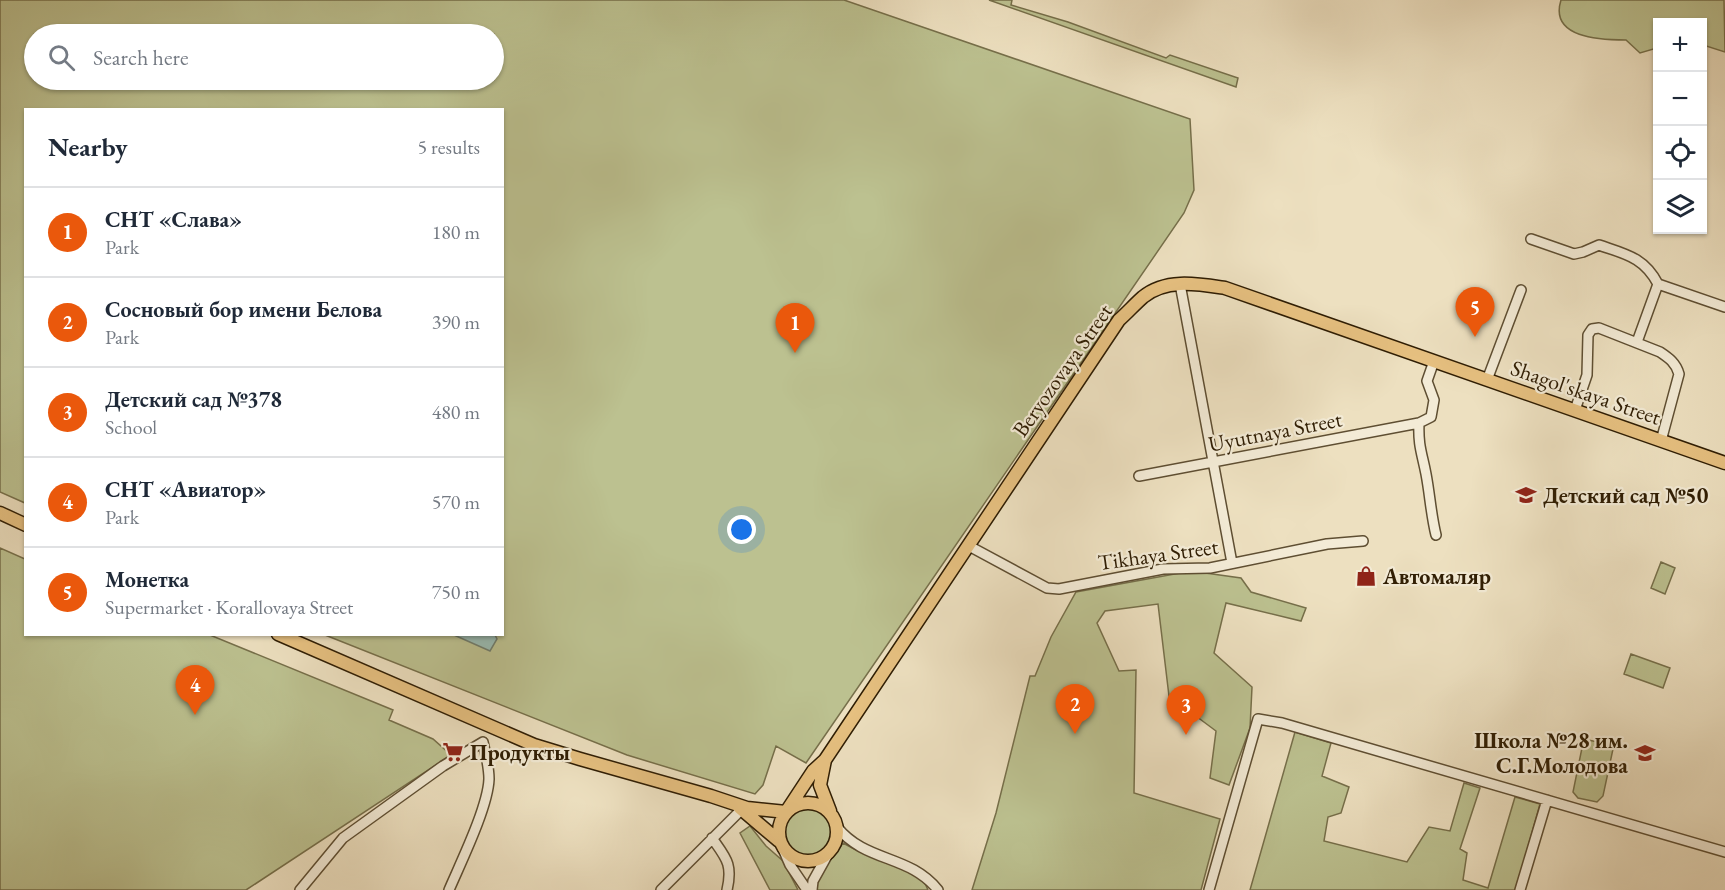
<!DOCTYPE html>
<meta charset="utf-8">
<style>
:root{--surface:#fff;--page:#f2f2f3;--text:#1f2937;--muted:#747a83;--line:#e0e1e3;--accent:#ea580c}
body{margin:0;font-family:"EB Garamond",serif;background:var(--page);color:var(--text)}
.controls{position:absolute;right:18px;top:18px;display:grid;overflow:hidden;border-radius:0px;box-shadow:0 2px 4px #0004}
.controls button{width:54px;height:54px;display:grid;place-items:center;padding:0;border:0;border-bottom:2px solid var(--line);background:var(--surface);color:var(--text);font:30px sans-serif}
.you{position:absolute;left:742px;top:530px;width:21px;height:21px;margin:-15px;border:4px solid #fff;border-radius:50%;background:#1a73e8;box-shadow:0 0 0 9px #1a73e833}
.badge{display:grid;place-items:center;width:39px;height:39px;border-radius:50%;background:var(--accent);color:#fff;font-size:20px;font-weight:700}
.pin{position:absolute;translate:-50% -50px;filter:drop-shadow(0 2px 3px #0008)}
.pin::after{content:'';position:absolute;top:32px;width:21px;height:18px;background:inherit;clip-path:polygon(0 0,100% 0,50% 100%)}
.list{margin:0;padding:0;list-style:none}
h2{display:flex;justify-content:space-between;align-items:center;height:78px;margin:0;padding:0 24px;font-size:26px}
h2 small{font-size:20px;font-weight:400;color:var(--muted)}
.list li{display:grid;grid-template-columns:39px 1fr auto;gap:18px;align-items:center;box-sizing:border-box;height:90px;padding:0 24px;border-top:2px solid var(--line)}
.list b{display:block;font-size:22px;white-space:nowrap}
.list p{margin:0;font-size:20px;white-space:nowrap;color:var(--muted)}
.list em{font-size:20px;font-style:normal;color:var(--muted)}
.icon{flex:none;width:33px;height:33px;fill:none;stroke:currentColor;stroke-width:2;stroke-linecap:round;stroke-linejoin:round}
.map{position:relative;flex:none;width:1725px;height:890px;overflow:hidden}
.search{position:absolute;background:var(--surface);box-shadow:0 2px 4px #0004;left:24px;top:24px;width:480px;height:66px;display:flex;align-items:center;gap:15px;box-sizing:border-box;padding:0 21px;border-radius:33px;color:var(--muted);font-size:22px}
.panel{position:absolute;background:var(--surface);box-shadow:0 2px 4px #0004;left:24px;top:108px;width:480px;height:528px;border-radius:0px}
.map>svg:first-child{display:block}
.green{fill:#bcc190;stroke:#766f4a;stroke-width:1.5;fill-rule:evenodd}
.water{fill:#99bdb6;stroke:#6f7d6e;stroke-width:1.5}
.lines{fill:none;stroke-linecap:round;stroke-linejoin:round}
.minor-casing{stroke:#5e4e32;stroke-width:12}
.major-casing{stroke:#2f1d03;stroke-width:15}
.minor{stroke:#f3ebd6;stroke-width:9}
.major{stroke:#e6c080;stroke-width:12}
.labels{text-anchor:middle;stroke-width:4.5;stroke-linejoin:round;paint-order:stroke}
.street-label{font-size:22px;fill:#2f1d03;stroke:#f3ebd6}
.poi-label{font-size:22px;font-weight:bold;fill:#2f1d03;stroke:#f3ebd6;text-anchor:start}
</style>
<div class="map">
<svg width="1725" height="890" viewBox="0 0 1725 890">
<rect width="100%" height="100%" fill="#ede0c0"/>
<filter id="stains"><feTurbulence type="fractalNoise" baseFrequency=".00333" numOctaves="4"/><feColorMatrix values="0 0 0 0 .2 0 0 0 0 .09 0 0 0 0 .02 0 0 0 .5 -.17"/></filter>
<radialGradient id="worn" r=".72"><stop offset=".6" stop-color="#630" stop-opacity="0"/><stop offset="1" stop-color="#630" stop-opacity=".3"/></radialGradient>
<path class="green" d="M0 0H844L1190 119 1194 190 1184 213 806 763 776 746 763 785 755 794 627 755 325 635 502 634V110H26L25 503 0 492ZM34 34H494V80H34Z
M989 0H1012L1011 5 1068 22 1166 58 1170 55 1238 78 1236 87Z
M1561 0H1724L1725 52 1703 45 1702 22H1658L1657 48 1640 53 1626 40C1600 40 1549 38 1561 0Z
M0 548 25 559 26 634 210 635 393 710 389 720 433 739 451 755 246 890H0Z
M1661 562 1675 568 1665 594 1651 588Z
M1191 571 1241 578 1251 592 1306 608 1301 621 1226 603 1214 653 1252 687 1250 728 1229 785 1210 778 1216 731 1169 696 1158 604 1105 611 1097 623 1119 671 1136 670 1134 793 1220 819 1201 890H972L996 813 1030 676H1035L1051 637 1076 592Z
M1631 654 1670 668 1663 688 1624 674Z
M1295 732 1331 743 1322 776 1349 787 1341 813 1328 817 1324 841 1407 862 1429 827 1450 831 1464 783 1480 788 1460 849 1467 853 1463 880 1488 888 1515 797 1540 804 1516 890H1250Z
M1588 740 1608 744 1613 749 1603 796 1597 802 1578 798 1573 792 1583 743Z
M783 832a25 25 0 1 1 50 0a25 25 0 1 1-50 0Z
M750 826 766 846 783 861 798 890H770L740 833Z
M843 843 858 851 919 875 923 879 928 890H816C817 871 833 858 843 843Z"/>
<path class="water" d="M454 635H495L497 639 490 651Z"/>
<g class="lines">
<g class="minor-casing">
<path id="minor" d="M1531 239 1574 254 1583 252 1599 245C1625 254 1644 257 1658 284L1725 307
M1180 284 1232 563
M1637 342 1658 284
M1434 361 1427 381 1434 400 1431 417 1419 423C1418 446 1422 453 1426 474 1430 495 1431 515 1436 535
M1487 380 1521 290
M1575 410 1587 375 1588 335 1592 329 1599 328 1660 352C1669 358 1676 363 1679 374L1661 441
M1139 476 1419 423
M969 546 1047 588 1059 589 1163 569 1210 568 1327 544 1363 541
M837 827C866 863 909 854 938 890
M712 838C726 858 733 864 727 890
M783 849 790 865 807 890
M300 890 343 838 443 766 483 742C486 755 489 767 489 779 488 807 461 862 449 890
M661 890 742 809
M812 890 813 881 828 854
M1209 890 1258 719 1282 723 1725 852
M1520 890 1547 800"/>
</g>
<g class="major-casing">
<path id="major" d="M0 513 26 525
M278 634 534 745 580 759 711 796 747 808 786 812
M825 760 820 785 830 811
M779 832a29 29 0 1 1 58 0a29 29 0 1 1-58 0Z
M740 808 779 841
M786 812 813 771 825 760 1119 320C1127 313 1135 304 1143 297 1166 278 1198 284 1225 288L1725 463"/>
</g>
<use href="#minor" class="minor"/>
<use href="#major" class="major"/>
</g>
<defs>
<g id="school-bare" transform="scale(1.62)"><path d="M0-5L7-2L0 1L-7-2ZM-4 1L0 2.5L4 1V4Q0 6-4 4Z" fill="#8f2418" stroke="#f3ebd6" stroke-width="2.5" paint-order="stroke"/></g>
<g id="shop-bare" transform="scale(1.62)"><path d="M-5-2.5h2.3a2.7 3.5 0 0 1 5.4 0H5L5.5 6h-11ZM-1.5-2.5h3a1.5 2.3 0 0 0-3 0Z" fill="#8f2418" stroke="#f3ebd6" stroke-width="2.5" paint-order="stroke"/></g>
<g id="supermarket-bare" transform="scale(1.62)"><path d="M-6-5.5h2.5l.6 2H6L4.5 2H-2.5L-4.4-4H-6ZM-1.5 3.2a1.3 1.3 0 1 0 .1 0ZM3 3.2a1.3 1.3 0 1 0 .1 0Z" fill="#8f2418" stroke="#f3ebd6" stroke-width="2.5" paint-order="stroke"/></g>
</defs>
<g fill-rule="evenodd">
<use href="#school-bare" x="1526" y="495"/>
<use href="#shop-bare" x="1366" y="576"/>
<use href="#supermarket-bare" x="453" y="752"/>
<use href="#school-bare" x="1645" y="753"/>
</g>
<g class="labels">
<g class="street-label">
<text transform="translate(1062 370) rotate(-55)" y="8">Beryozovaya Street</text>
<text transform="translate(1586 392) rotate(19)" y="8">Shagol'skaya Street</text>
<text transform="translate(1275 431) rotate(-11)" y="8">Uyutnaya Street</text>
<text transform="translate(1158 554) rotate(-8)" y="8">Tikhaya Street</text>
</g>
<g class="poi-label">
<text x="1543" y="503">Детский сад №50</text>
<text x="1383" y="584">Автомаляр</text>
<text x="1628" y="748" text-anchor="end">Школа №28 им.<tspan x="1628" dy="25">С.Г.Молодова</tspan></text>
<text x="470" y="760">Продукты</text>
</g>
</g>
<rect width="100%" height="100%" filter="url(#stains)"/>
<rect width="100%" height="100%" fill="url(#worn)"/>
</svg>
<div class="controls">
<button>+</button>
<button>−</button>
<button><svg class="icon" aria-label="locate" viewBox="0 0 24 24"><circle cx="12" cy="12" r="6"/><path d="M12 2v4M12 18v4M2 12h4M18 12h4"/></svg></button>
<button><svg class="icon" aria-label="layers" viewBox="0 0 24 24"><path d="M12 4l9 5-9 5-9-5zM3 14l9 5 9-5"/></svg></button>
</div>
<div class="you"></div>
<div class="pin badge" style="left:795px;top:353px">1</div>
<div class="pin badge" style="left:1075px;top:734px">2</div>
<div class="pin badge" style="left:1186px;top:735px">3</div>
<div class="pin badge" style="left:195px;top:715px">4</div>
<div class="pin badge" style="left:1475px;top:337px">5</div>
<div class="search"><svg class="icon" aria-label="search" viewBox="0 0 24 24"><circle cx="10" cy="10" r="6"/><path d="M15 15l6 6"/></svg>Search here</div>
<section class="panel">
<h2>Nearby<small>5 results</small></h2>
<ul class="list">
<li><span class="badge">1</span><div><b>СНТ «Слава»</b><p>Park</p></div><em>180 m</em></li>
<li><span class="badge">2</span><div><b>Сосновый бор имени Белова</b><p>Park</p></div><em>390 m</em></li>
<li><span class="badge">3</span><div><b>Детский сад №378</b><p>School</p></div><em>480 m</em></li>
<li><span class="badge">4</span><div><b>СНТ «Авиатор»</b><p>Park</p></div><em>570 m</em></li>
<li><span class="badge">5</span><div><b>Монетка</b><p>Supermarket · Korallovaya Street</p></div><em>750 m</em></li>
</ul>
</section>
</div>
